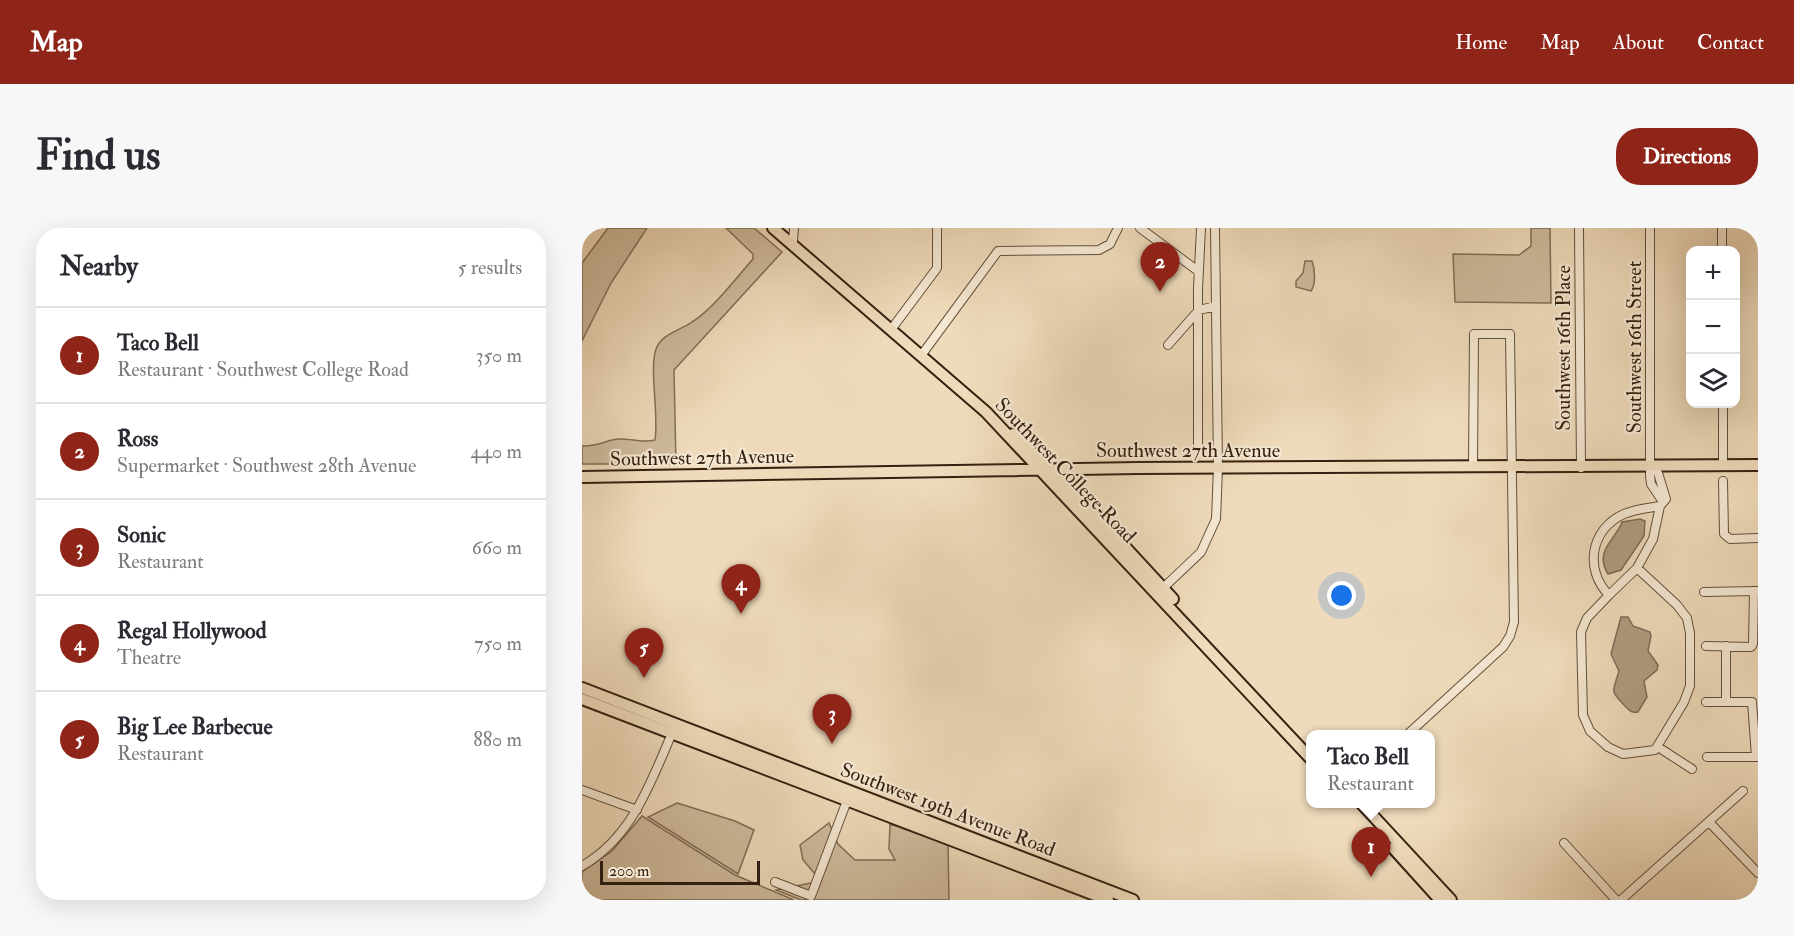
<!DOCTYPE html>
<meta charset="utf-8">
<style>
:root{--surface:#fff;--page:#f7f7f7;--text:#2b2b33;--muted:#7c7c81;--line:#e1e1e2;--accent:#8f2418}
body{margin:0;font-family:"IM FELL Double Pica",serif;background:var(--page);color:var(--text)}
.controls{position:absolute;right:18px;top:18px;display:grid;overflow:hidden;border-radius:12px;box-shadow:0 6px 24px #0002}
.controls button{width:54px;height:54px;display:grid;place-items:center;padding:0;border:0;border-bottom:2px solid var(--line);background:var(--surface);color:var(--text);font:30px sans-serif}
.scale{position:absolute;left:18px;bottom:15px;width:160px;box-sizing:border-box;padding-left:6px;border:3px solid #342010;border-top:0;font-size:16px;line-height:21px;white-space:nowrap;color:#342010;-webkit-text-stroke:4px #f5e8d3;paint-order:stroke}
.you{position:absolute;left:760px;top:368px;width:21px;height:21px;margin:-15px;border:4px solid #fff;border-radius:50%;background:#1a73e8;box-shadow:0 0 0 9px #1a73e833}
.badge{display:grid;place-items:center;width:39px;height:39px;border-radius:50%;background:var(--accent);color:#fff;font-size:20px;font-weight:700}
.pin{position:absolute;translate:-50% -50px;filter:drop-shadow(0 2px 3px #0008)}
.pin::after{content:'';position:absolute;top:32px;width:21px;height:18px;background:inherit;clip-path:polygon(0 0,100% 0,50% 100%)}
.popup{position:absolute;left:724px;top:502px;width:129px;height:78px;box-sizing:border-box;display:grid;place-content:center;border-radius:12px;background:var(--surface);filter:drop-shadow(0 2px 4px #0005);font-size:20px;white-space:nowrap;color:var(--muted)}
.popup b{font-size:22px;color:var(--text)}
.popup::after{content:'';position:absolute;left:50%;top:100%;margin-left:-12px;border:12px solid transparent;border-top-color:var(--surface)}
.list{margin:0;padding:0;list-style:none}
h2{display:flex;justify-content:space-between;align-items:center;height:78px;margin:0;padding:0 24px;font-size:26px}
h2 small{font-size:20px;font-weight:400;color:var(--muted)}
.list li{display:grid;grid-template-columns:39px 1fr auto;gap:18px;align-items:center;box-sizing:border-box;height:96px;padding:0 24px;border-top:2px solid var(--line)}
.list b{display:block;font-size:22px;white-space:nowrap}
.list p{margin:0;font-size:20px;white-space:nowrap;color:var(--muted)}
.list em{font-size:20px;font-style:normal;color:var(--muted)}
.icon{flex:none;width:33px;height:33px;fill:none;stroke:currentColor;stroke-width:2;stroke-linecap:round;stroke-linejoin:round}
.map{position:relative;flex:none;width:1176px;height:672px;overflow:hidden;border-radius:24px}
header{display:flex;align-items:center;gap:36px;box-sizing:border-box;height:84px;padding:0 30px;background:var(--accent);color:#fff}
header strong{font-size:28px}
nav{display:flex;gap:33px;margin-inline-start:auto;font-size:21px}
.intro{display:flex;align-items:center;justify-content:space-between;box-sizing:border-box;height:144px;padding:0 36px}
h1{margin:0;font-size:42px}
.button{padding:15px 27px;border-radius:24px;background:var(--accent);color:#fff;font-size:21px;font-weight:700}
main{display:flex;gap:36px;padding:0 36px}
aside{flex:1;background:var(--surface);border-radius:24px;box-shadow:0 6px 24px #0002}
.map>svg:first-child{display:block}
.green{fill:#cfbb9e;stroke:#826e57;stroke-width:1.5}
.water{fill:#af9b81;stroke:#7e6a54;stroke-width:1.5}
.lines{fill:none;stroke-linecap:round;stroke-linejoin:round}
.minor-casing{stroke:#634f3b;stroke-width:10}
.major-casing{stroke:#342010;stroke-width:14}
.minor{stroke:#f5e8d3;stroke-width:8}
.major{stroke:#efdbbb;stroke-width:10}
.labels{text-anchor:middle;stroke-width:4.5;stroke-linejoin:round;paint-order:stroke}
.street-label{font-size:20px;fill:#342010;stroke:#f5e8d3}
</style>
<header>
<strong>Map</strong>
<nav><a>Home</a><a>Map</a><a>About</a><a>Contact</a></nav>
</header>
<div class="intro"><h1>Find us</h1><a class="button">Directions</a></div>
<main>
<aside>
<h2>Nearby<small>5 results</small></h2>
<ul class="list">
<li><span class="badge">1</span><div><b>Taco Bell</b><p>Restaurant · Southwest College Road</p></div><em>350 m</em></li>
<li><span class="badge">2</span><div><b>Ross</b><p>Supermarket · Southwest 28th Avenue</p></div><em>440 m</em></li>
<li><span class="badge">3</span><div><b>Sonic</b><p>Restaurant</p></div><em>660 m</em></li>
<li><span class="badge">4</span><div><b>Regal Hollywood</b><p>Theatre</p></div><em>750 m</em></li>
<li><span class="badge">5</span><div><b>Big Lee Barbecue</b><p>Restaurant</p></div><em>880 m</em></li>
</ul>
</aside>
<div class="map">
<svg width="1176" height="672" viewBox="0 0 1176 672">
<rect width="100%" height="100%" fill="#efdbbb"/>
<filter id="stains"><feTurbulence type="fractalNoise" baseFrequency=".00333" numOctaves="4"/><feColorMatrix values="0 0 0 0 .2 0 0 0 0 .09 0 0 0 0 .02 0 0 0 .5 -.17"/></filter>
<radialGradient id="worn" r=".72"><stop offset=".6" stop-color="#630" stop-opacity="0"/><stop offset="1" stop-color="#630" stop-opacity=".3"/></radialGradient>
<path class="green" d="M26 0H65L29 55 0 113V35Z
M144 0H172L200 24 92 142 94 236H0V218C17 219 25 211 38 211 51 211 60 215 73 212 77 184 67 143 74 121 79 106 99 102 110 94 131 81 154 50 171 31V26Z
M949 0H968L969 75 873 74 871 26 937 27 949 18Z
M723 33H730C733 41 734 56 729 63L714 59V53L721 45Z
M95 575 153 593 172 602 156 646 66 589Z
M60 588 153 647 212 672H0V644L30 623Z
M247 595 256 616 273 632H313L307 621 308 596 366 616 367 672H219L194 662 239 653 221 632 218 617Z"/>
<path class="water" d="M1058 291 1063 293 1062 308 1039 342 1026 346C1011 323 1035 310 1040 294Z
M1039 389H1046L1051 398 1068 404 1069 408 1066 423 1076 437 1075 442 1062 453 1065 469 1056 484C1049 485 1048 483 1043 478 1027 462 1031 464 1037 443L1029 426Z"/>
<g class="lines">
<g class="minor-casing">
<path id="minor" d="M558 0 616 43
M997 0 999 240
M1068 0V248L1069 256 1081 274
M1140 0V22
M211 13 212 0
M311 99 355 40V0
M586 117 617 82 634 78
M341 125 416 23 517 22 528 16 536 0
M1141 176V237
M616 218V61L619 0
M1070 238 1076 245 1084 271 1078 278C1066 280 1053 281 1042 286 1008 301 1002 342 1027 367L1005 390 999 404 1001 487 1008 503 1026 519 1041 526 1073 522 1102 474 1108 458V405L1105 390 1095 377 1055 340 1071 311 1078 278
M1141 253 1142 306 1148 311 1176 310
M579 362 619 324 634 291 636 240 633 0
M1122 364 1175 363
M1027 367 1055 340
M1124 418 1169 419 1171 416 1172 363
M1124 474H1170L1174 529
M1144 474V418
M826 506 921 419 928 408 932 394 928 106H892L891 239
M1076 519 1110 541
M1125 529H1176
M0 562 55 582
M1127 594 1176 645
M982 615 1034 672
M0 638C51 609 69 553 91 503
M193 654 229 668 266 570
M1039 672 1161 563"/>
</g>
<g class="major-casing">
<path id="major" d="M191 0 404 184 729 531
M431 206 497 269 591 371
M0 249 556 240 1176 237
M0 460 551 672
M0 471 526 672
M780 576 869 672
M811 620 858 672"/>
</g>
<use href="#minor" class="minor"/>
<use href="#major" class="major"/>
</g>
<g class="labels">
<g class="street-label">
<text transform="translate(1052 119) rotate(-90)" y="7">Southwest 16th Street</text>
<text transform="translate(981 120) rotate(-90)" y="7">Southwest 16th Place</text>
<text x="606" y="229">Southwest 27th Avenue</text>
<text transform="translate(120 229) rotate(-1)" y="7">Southwest 27th Avenue</text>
<text transform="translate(484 242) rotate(46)" y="7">Southwest College Road</text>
<text transform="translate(366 581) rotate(21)" y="7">Southwest 19th Avenue Road</text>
</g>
</g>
<rect width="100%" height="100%" filter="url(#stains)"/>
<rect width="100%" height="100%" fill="url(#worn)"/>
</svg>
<div class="controls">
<button>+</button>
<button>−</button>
<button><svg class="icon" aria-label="layers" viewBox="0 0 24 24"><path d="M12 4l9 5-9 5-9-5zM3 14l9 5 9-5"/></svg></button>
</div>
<div class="scale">200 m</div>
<div class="you"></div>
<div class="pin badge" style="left:789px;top:649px">1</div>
<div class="popup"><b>Taco Bell</b>Restaurant</div>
<div class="pin badge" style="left:578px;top:64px">2</div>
<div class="pin badge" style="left:250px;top:516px">3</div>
<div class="pin badge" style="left:159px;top:386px">4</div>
<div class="pin badge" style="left:62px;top:450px">5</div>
</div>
</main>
